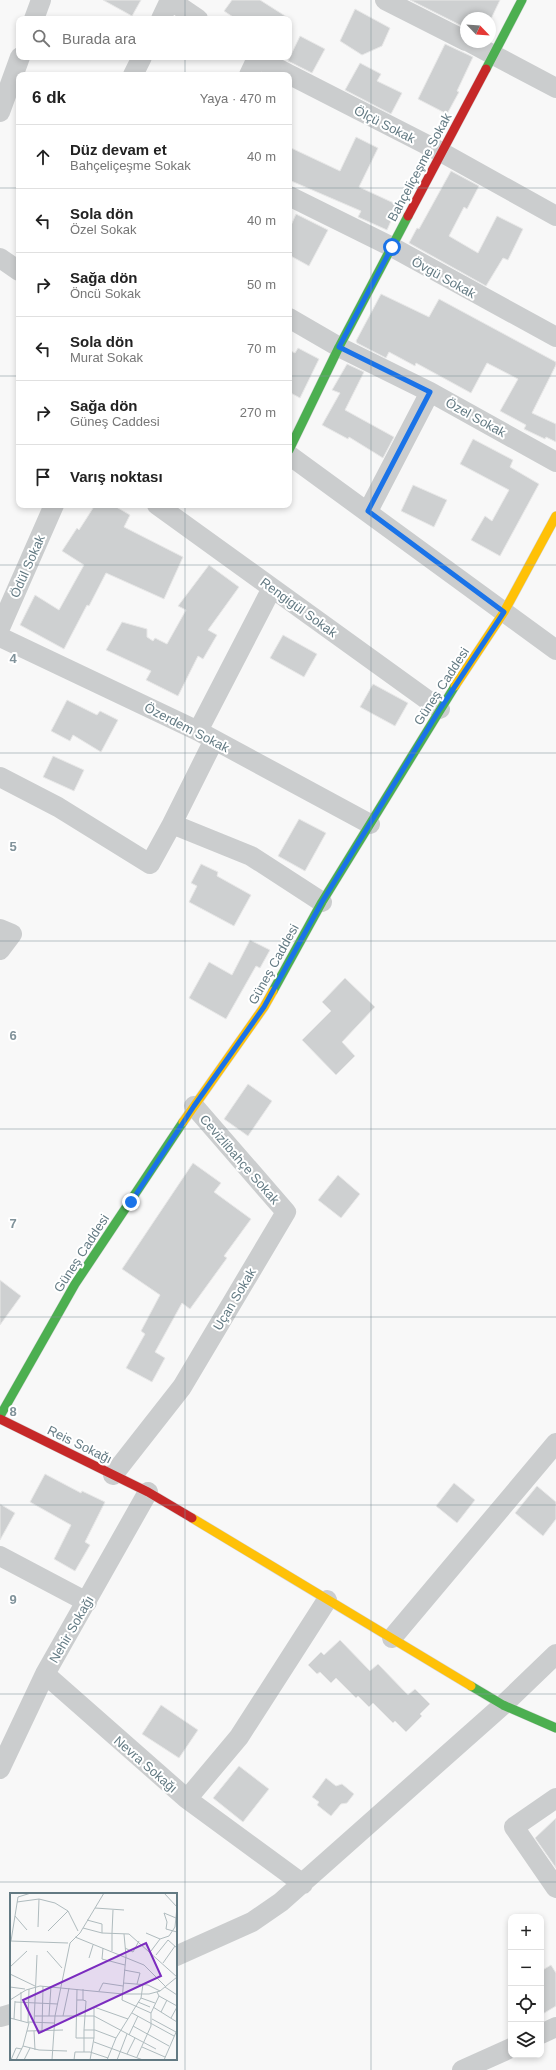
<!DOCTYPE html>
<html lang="tr">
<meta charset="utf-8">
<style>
:root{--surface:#fff;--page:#f2f2f2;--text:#222;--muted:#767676;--line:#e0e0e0}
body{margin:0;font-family:Arial,sans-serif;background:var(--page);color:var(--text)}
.controls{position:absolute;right:12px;bottom:12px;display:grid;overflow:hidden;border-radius:8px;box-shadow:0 2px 6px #0003}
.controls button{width:36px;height:36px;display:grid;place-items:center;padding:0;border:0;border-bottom:1px solid var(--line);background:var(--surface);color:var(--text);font:20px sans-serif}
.compass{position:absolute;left:460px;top:12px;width:36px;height:36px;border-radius:50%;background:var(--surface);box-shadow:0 2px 6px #0003;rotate:115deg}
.stop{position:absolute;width:12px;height:12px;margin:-9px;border:3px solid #1a73e8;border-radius:50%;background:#fff}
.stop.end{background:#1a73e8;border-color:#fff;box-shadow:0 1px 4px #0008}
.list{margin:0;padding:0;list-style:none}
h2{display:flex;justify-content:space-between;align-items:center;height:52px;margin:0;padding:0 16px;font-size:17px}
h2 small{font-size:13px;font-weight:400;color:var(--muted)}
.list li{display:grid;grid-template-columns:26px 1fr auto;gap:12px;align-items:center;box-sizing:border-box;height:64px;padding:0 16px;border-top:1px solid var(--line)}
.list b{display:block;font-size:15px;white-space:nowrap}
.list p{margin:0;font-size:13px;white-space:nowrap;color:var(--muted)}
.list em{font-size:13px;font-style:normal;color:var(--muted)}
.icon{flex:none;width:22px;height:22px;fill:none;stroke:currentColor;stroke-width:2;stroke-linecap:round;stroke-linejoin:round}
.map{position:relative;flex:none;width:556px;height:2070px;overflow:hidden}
.search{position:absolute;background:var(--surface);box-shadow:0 2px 6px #0003;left:16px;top:16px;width:276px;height:44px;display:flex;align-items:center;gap:10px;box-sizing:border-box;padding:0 14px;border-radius:8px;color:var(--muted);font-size:15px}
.panel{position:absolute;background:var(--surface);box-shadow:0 2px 6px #0003;left:16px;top:72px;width:276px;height:436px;border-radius:8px}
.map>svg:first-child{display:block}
.building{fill:#ced0d1;stroke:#e8e8e8}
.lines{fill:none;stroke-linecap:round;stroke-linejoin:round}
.fast-casing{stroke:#d4d5d6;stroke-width:10}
.slow-casing{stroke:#d4d5d6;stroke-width:10}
.jam-casing{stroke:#d4d5d6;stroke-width:10}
.street{stroke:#cbcdce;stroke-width:20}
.fast{stroke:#4caf50;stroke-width:9}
.slow{stroke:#ffc107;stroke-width:9}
.jam{stroke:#c62828;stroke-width:9}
.route{stroke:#1a73e8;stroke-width:5}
.grid{fill:none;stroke:#80929a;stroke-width:1;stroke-opacity:0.55}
.labels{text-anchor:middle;stroke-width:4;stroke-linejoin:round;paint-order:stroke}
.street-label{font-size:13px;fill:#637a83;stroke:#fff}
.inset-road{fill:none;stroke:#afbbbe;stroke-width:1}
.view{fill:#7b2cbf;fill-opacity:0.15;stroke:#7b2cbf;stroke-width:2}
.inset-edge{fill:none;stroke:#637a83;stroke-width:2}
.grid-label{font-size:13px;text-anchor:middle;font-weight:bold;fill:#80929a;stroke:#fff;stroke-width:4;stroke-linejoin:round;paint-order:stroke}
</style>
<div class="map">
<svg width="556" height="2070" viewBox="0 0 556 2070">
<rect width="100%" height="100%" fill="#f8f8f8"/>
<path class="building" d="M103 0H141L132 16Z
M232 0H260L290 19H236L224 11Z
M410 0H500L490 21V18H466V28Z
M355 9 390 28 382 46 362 55 340 41Z
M300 36 325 49 312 73 288 61Z
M445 44 473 57 457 91 459 92 447 114 418 99Z
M360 63 381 74 377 81 402 93 391 114 345 90Z
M356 137 378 148 359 187 398 205 387 230 358 217 361 211 289 180V147L340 171Z
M451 171 479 186 467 209 464 207 449 236 478 253 497 216 523 229 508 260 503 258 486 286 409 243 417 228 419 229Z
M296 214 328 230 309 266 289 255V230Z
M381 294 429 317 439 299 556 362V365L532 413 556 424V442L546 437 545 439 524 429 526 425 500 411 518 379 487 363 471 393 416 363 415 366 389 352 386 358 357 343 356 341Z
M298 348 319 359 300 398 289 392V350L295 353Z
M347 364 364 372 345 410 394 437 383 458 349 437 348 439 322 425 340 393 332 390Z
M473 439 513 460 510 467 539 484 500 556 471 540 485 516 492 521 509 490 460 464Z
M413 485 447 500 434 527 401 511Z
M95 505H113L130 515 124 527 183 557 164 599 106 573 89 606 87 605 64 649 20 625 35 595 59 610 84 565 62 551 77 528 79 530Z
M209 565 239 587 208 630 217 635 203 659 198 656 178 696 146 680 151 671 106 650 122 622 147 629V637L153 641 155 638 167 644 186 610 178 606Z
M283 635 317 654 304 677 270 658Z
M373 684 408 703 395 726 360 707Z
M67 700 97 715 100 711 118 720 101 752 73 735 70 741 51 731Z
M53 756 84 770 74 791 43 777Z
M299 819 326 833 305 871 278 856Z
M201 864 218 872 217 876 251 895 234 926 189 902 197 886 191 883Z
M250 940 270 950 260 968 256 966 226 1019 189 998 209 962 232 975Z
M345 978 375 1007 342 1042 355 1056 336 1075 302 1040 331 1011 322 1002Z
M248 1084 272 1101 248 1136 224 1119Z
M193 1163 221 1183 214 1192 251 1219 224 1256 227 1258 190 1309 182 1303 155 1352 165 1358 152 1382 126 1368 145 1334 141 1331 160 1295 122 1269Z
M338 1175 360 1194 341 1218 318 1200Z
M0 1280 21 1296 0 1325Z
M45 1474 81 1493 82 1491 105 1502 85 1542 90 1545 75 1571 54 1559 71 1525 30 1502Z
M454 1483 475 1500 457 1523 436 1506Z
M537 1486 556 1502V1519L543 1536 515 1513Z
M0 1504 15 1513 0 1540Z
M340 1640 370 1671 378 1664 408 1695 415 1689 430 1704 420 1714 422 1716 406 1732 395 1721 393 1723 373 1703 369 1707 358 1696 356 1698 336 1678 331 1683 320 1672 317 1674 308 1665 321 1652 324 1655Z
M161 1705 198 1730 179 1758 142 1734Z
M239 1766 269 1789 243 1822 213 1798Z
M326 1778 336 1786 342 1784 354 1794 347 1803 341 1804 331 1816 317 1805 319 1802 312 1797Z
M556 1818V1868L535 1838Z
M551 1965 556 1973V2006L541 2015V1971Z"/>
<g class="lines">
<g class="fast-casing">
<path id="fast" d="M486 69 522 0
M289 450 339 347 408 216
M273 991 322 902 455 686
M0 1416 75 1284 183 1122
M471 1686 503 1705 556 1728"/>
</g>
<g class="slow-casing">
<path id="slow" d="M455 686 504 612 556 516
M183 1122 264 1007 273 991
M192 1518 471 1686"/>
</g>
<g class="jam-casing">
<path id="jam" d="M408 216 486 69
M0 1419 148 1492 192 1518"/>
</g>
<path class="street" d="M385 0 466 41
M34 19 41 0
M161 19 170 0 198 19
M469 42 556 88
M255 57 441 152 556 216
M133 75 142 57
M249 75 257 58
M0 112 20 57
M289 196 392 247 556 337
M0 258 19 271
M289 318 339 347 430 392 556 462
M289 455 556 650
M157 505 440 709
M368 511 430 392
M0 628 54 505
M0 637 198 731 370 824
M198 731 272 588
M214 740 172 824 251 856 322 902
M0 777 58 807 150 864 172 824
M0 929 12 934 0 950
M113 1475 182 1387 286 1212 194 1106
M0 1556 87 1602
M392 1638 556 1443
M45 1674 187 1799 239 1737 327 1600
M0 1769 45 1674 148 1492
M556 1798 514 1827 556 1888
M187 1799 303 1884
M176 1956 252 1922 281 1902 503 1705 556 1654
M0 2017 11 2014
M541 2034 556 2027
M462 2070 511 2048"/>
<use href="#fast" class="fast"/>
<use href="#slow" class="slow"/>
<use href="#jam" class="jam"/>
</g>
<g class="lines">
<path class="route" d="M131 1202 194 1106 264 1007 322 902 440 709 504 612 368 511 430 392 339 347 392 247"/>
</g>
<path class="grid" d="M185 0V19M371 0V2070M185 57V75M0 188H19M289 188H556M0 376H19M289 376H556M185 505V2070M0 565H556M0 753H556M0 941H556M0 1129H556M0 1317H556M0 1505H556M0 1694H556M0 1882H556"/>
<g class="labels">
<g class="street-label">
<text transform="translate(385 124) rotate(27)" y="5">Ölçü Sokak</text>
<text transform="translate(419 167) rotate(-62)" y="5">Bahçeliçeşme Sokak</text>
<text transform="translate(444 277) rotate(29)" y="5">Övgü Sokak</text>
<text transform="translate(476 417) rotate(29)" y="5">Özel Sokak</text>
<text transform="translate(27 566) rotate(-66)" y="5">Ödül Sokak</text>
<text transform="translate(299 607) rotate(36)" y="5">Rengigül Sokak</text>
<text transform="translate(441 686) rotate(-57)" y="5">Güneş Caddesi</text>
<text transform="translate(187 727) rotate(27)" y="5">Özerdem Sokak</text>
<text transform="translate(273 964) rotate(-61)" y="5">Güneş Caddesi</text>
<text transform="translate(240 1159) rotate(49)" y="5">Cevizlibahçe Sokak</text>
<text transform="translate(81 1253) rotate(-57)" y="5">Güneş Caddesi</text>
<text transform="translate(234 1299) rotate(-59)" y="5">Uçan Sokak</text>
<text transform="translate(80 1444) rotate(26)" y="5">Reis Sokağı</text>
<text transform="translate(71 1629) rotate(-60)" y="5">Nehir Sokağı</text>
<text transform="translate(146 1764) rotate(41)" y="5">Nevra Sokağı</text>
</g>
</g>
<g transform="translate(10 1893)">
<rect width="167" height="167" fill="#f8f8f8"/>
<path class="inset-road" d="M154 0 167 14M7 9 29 6 45 10 58 18 68 38M85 15 114 17M5 23 17 37M166 25 154 20 157 29 156 36 167 39M77 27 92 31V40M28 34 29 6M73 35 92 40 119 41 167 84M38 38 58 18M102 40 103 17M136 40 150 46 159 43 165 34 167 14M114 41 116 63 112 107 141 120M65 44 134 72 156 94M158 47 167 55M0 48 58 50M1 48 8 4 21 0M93 55 92 66 115 72M115 55 123 59 129 48M37 58 52 75M102 58V40M141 58 150 46M146 62 158 47M79 65 83 52M153 70 165 53M0 74 17 58M114 77 130 80 127 91M0 81 25 93M113 90 138 92 150 98M0 94 15 96M155 94 167 102M19 96 18 129 44 130M67 96 66 145H84M89 98 93 90 113 93M149 103 167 113M131 105 145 110M0 107 16 97 30 93 113 101H139L150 98 167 84M67 107H73V96M73 107 76 108 74 137H85L106 145M5 109 48 111M128 109 140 114M143 114 167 129M151 119 157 107M122 120 164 143M25 123H84L146 156M39 123 41 93M53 123 59 95M0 125 19 130 13 153 6 167M161 125 167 114M4 126 5 108M142 126 166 139M11 128V99M24 130 27 62M123 133 159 153M32 137 33 93M74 137V159M17 138 53 137M24 138 25 157M119 142 128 123M84 149 133 167M13 153 29 157 57 158M132 154 155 164M117 161 125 145M127 164 141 133V120L149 103 147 99M1 167 6 155 12 156M14 167 20 155M42 167 45 123 60 50 70 40 94 0M64 167 65 159H80L98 165M80 167 84 145V114L118 126M97 167 106 145 131 105 133 91M107 167 117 141M154 167 167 137"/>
<path class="view" d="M136 50 151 83 29 140 13 107Z"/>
<rect width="167" height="167" class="inset-edge"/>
</g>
<g class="grid-label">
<text x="13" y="663">4</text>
<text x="13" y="851">5</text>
<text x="13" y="1040">6</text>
<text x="13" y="1228">7</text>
<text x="13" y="1416">8</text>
<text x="13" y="1604">9</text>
</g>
</svg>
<div class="controls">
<button>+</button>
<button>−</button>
<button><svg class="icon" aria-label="locate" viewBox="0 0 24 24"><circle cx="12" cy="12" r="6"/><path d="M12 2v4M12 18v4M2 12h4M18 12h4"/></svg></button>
<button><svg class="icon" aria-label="layers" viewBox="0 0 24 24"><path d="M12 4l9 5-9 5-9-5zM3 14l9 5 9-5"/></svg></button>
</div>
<svg class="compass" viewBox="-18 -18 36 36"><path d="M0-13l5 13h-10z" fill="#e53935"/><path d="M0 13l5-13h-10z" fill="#767676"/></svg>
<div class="stop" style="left:392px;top:247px"></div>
<div class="stop end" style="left:131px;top:1202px"></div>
<div class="search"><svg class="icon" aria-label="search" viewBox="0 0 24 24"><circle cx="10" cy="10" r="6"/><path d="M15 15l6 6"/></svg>Burada ara</div>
<section class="panel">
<h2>6 dk<small>Yaya · 470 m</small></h2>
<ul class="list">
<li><svg class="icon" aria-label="ahead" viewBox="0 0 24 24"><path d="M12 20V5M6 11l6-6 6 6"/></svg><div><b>Düz devam et</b><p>Bahçeliçeşme Sokak</p></div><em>40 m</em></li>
<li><svg class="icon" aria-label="left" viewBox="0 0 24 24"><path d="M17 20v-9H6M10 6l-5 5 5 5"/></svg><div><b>Sola dön</b><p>Özel Sokak</p></div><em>40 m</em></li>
<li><svg class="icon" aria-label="right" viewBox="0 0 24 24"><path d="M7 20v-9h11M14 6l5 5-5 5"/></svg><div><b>Sağa dön</b><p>Öncü Sokak</p></div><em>50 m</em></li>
<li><svg class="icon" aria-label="left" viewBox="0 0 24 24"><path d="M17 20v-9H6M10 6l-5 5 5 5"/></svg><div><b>Sola dön</b><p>Murat Sokak</p></div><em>70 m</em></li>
<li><svg class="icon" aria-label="right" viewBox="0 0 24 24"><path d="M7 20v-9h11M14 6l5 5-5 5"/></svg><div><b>Sağa dön</b><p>Güneş Caddesi</p></div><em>270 m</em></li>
<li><svg class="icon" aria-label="arrive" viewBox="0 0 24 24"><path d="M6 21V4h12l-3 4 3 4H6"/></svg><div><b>Varış noktası</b></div></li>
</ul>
</section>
</div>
